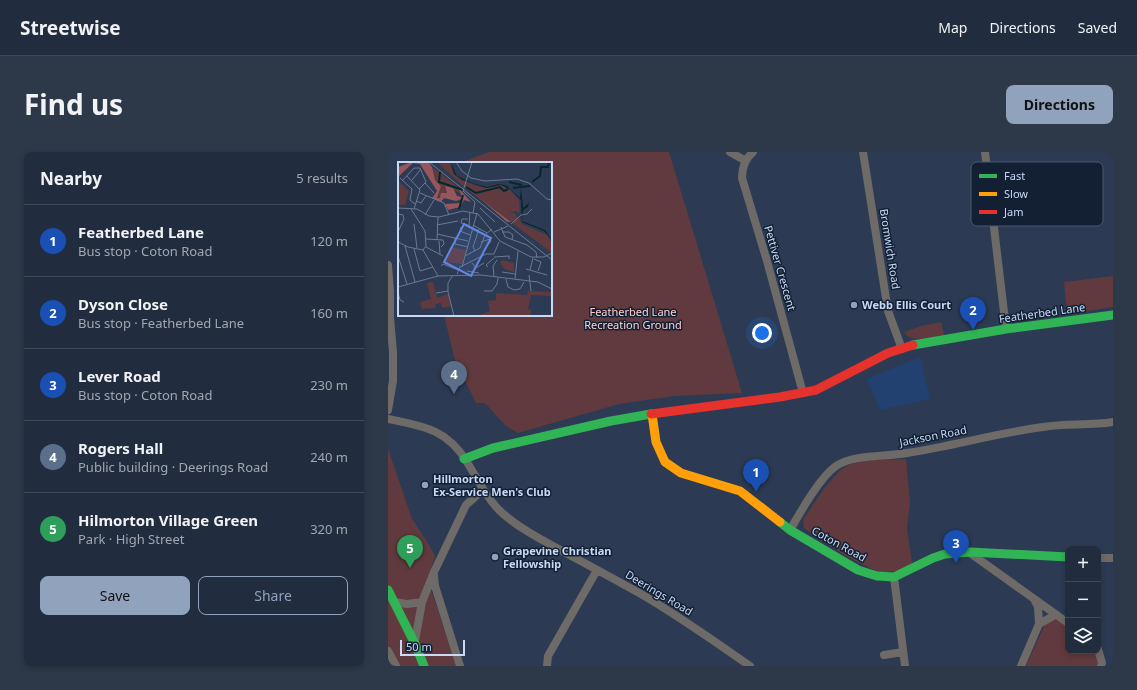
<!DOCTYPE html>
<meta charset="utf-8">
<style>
:root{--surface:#212c3e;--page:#2d3849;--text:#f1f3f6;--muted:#a2a7b0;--line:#3e4858;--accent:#91a2bc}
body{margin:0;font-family:"Noto Sans",sans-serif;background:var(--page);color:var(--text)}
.controls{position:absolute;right:12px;bottom:12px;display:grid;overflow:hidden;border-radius:8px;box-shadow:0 2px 6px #0003}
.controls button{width:36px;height:36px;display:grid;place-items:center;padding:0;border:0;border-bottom:1px solid var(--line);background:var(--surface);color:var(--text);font:20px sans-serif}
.scale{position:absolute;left:12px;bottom:10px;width:65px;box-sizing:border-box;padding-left:4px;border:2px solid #c7d9f5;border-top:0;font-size:11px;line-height:14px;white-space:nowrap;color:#c7d9f5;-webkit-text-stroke:3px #132034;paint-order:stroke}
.you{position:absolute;left:374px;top:181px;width:14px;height:14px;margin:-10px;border:3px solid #fff;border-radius:50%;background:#1a73e8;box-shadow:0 0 0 6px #1a73e833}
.badge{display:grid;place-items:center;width:26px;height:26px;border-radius:50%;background:var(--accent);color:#fff;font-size:13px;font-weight:700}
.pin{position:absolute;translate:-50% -33px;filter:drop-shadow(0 1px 2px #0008)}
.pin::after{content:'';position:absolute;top:21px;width:14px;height:12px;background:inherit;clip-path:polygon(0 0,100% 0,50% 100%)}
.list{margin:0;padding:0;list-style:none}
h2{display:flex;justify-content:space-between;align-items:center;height:52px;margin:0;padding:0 16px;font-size:17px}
h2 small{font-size:13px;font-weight:400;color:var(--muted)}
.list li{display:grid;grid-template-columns:26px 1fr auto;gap:12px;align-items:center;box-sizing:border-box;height:72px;padding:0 16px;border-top:1px solid var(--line)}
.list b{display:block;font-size:15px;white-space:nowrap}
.list p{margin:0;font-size:13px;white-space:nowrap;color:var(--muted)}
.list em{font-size:13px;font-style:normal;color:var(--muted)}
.actions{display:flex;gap:8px;padding:12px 16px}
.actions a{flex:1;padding:9px 0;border:1px solid var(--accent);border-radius:8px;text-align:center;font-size:14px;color:var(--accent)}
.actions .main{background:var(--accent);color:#111}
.icon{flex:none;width:22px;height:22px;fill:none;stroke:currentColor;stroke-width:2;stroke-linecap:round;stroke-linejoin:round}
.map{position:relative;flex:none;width:725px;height:514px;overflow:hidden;border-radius:8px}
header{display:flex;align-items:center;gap:24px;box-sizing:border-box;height:56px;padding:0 20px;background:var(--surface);border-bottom:1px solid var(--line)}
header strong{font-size:19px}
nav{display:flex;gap:22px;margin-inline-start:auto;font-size:14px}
.intro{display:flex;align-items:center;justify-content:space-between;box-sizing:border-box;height:96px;padding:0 24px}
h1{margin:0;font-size:28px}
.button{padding:10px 18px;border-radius:8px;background:var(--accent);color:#111;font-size:14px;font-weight:700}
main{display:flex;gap:24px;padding:0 24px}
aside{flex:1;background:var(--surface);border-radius:8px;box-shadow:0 2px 6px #0003}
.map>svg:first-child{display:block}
.built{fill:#224170}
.green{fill:#603a3e}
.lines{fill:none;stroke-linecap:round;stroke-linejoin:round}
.street{stroke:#6d6a67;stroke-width:8}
.fast{stroke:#30b455;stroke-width:9}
.slow{stroke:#ff9f0a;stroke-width:9}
.jam{stroke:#e5322d;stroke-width:9}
.poi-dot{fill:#91a2bc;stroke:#132034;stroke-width:1.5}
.labels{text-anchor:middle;stroke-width:3;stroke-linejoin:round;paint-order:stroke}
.street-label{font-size:11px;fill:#c7d9f5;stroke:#132034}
.poi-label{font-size:11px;font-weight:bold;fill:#c7d9f5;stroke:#132034;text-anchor:start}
.park-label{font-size:11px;fill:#fed0cf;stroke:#132034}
.inset-river{fill:none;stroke:#05282c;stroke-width:2}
.inset-road{fill:none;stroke:#6a7a94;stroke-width:1}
.view{fill:#6186e4;fill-opacity:0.15;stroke:#6186e4;stroke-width:2}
.inset-edge{fill:none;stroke:#c7d9f5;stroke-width:2}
.key{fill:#132034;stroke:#49586e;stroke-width:1}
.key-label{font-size:11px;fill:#c7d9f5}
</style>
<header>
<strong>Streetwise</strong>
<nav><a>Map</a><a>Directions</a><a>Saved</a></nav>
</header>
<div class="intro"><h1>Find us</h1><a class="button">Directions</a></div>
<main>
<aside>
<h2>Nearby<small>5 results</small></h2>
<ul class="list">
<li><span class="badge" style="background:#1a4fb4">1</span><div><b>Featherbed Lane</b><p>Bus stop · Coton Road</p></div><em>120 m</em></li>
<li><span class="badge" style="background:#1a4fb4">2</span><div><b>Dyson Close</b><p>Bus stop · Featherbed Lane</p></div><em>160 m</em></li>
<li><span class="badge" style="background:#1a4fb4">3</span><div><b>Lever Road</b><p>Bus stop · Coton Road</p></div><em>230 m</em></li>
<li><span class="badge" style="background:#5c6f8a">4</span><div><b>Rogers Hall</b><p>Public building · Deerings Road</p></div><em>240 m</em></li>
<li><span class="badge" style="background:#2e9e5b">5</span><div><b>Hilmorton Village Green</b><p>Park · High Street</p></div><em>320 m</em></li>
</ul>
<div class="actions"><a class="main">Save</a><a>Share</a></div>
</aside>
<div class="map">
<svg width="725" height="514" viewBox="0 0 725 514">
<rect width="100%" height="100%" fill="#2c3b53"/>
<path class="built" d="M532 205 542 247 492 258 479 227Z"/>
<path class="green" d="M101 0H281L354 241 286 244 231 252 130 281 118 274 97 251H88L67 208 56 163H163V11H72Z
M725 124V155L679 162 676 130Z
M553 170 556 183C544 185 523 192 516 180L533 174Z
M0 297 24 367 38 388 47 404 40 428 68 514H12L0 495Z
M518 307 522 350 519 376 524 412 518 418 492 421 456 403 416 376 415 368C425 353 442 325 457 315 471 306 501 308 518 307Z
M668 467 680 475V499H708L710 514H638L657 472Z"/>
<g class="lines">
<path class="street" d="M342 0 358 9
M365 0C357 7 354 16 354 26L379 109 415 241
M475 0 500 159 514 197
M597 0 618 177
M0 113 2 139V165L5 200V229L0 258
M0 267C35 274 59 277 79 310 89 326 97 344 111 358 130 376 154 388 176 400 202 414 228 428 253 442 291 464 326 489 362 514
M402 378C412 361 432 325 448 314 466 302 497 305 519 301 564 294 610 281 655 275 678 271 702 274 725 270
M582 401 680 471
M710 406H725
M46 423 47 434 72 514
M506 425 517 514
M646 447 650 455 651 472
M6 450 19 452 34 450
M27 489 34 450 46 420 78 353 95 338
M710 497 714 511 713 514
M0 499 8 514
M496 503 515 500
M159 514 160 504 209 418
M633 514 651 472 667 463"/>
<path class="fast" d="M525 193 618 177 725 163
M76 307 105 296 223 269 263 262
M392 370 402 378 470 418 489 424 506 425 545 406 557 402 582 400 680 405
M0 438 27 492 36 514"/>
<path class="slow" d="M264 262 268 290 277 310 293 321 352 339 392 370"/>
<path class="jam" d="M263 262 392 245 428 238 500 201 525 193"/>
</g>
<g class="poi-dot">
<circle cx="466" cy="153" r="4"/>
<circle cx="37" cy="333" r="4"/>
<circle cx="107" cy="405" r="4"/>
</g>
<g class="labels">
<g class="street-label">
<text transform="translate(502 97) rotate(81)" y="4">Bromwich Road</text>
<text transform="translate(392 116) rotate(74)" y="4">Pettiver Crescent</text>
<text transform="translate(654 161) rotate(-8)" y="4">Featherbed Lane</text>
<text transform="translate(545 284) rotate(-11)" y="4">Jackson Road</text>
<text transform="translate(451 392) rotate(29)" y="4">Coton Road</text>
<text transform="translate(271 441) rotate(31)" y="4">Deerings Road</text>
</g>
<g class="poi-label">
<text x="474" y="157">Webb Ellis Court</text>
<text x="45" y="331">Hillmorton<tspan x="45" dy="13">Ex-Service Men's Club</tspan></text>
<text x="115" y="403">Grapevine Christian<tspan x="115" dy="13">Fellowship</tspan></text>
</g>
<g class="park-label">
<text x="245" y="164">Featherbed Lane<tspan x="245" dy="13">Recreation Ground</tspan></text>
</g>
</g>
<g transform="translate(10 10)">
<rect width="154" height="154" fill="#2c3b53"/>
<path d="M39 0H52L58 14 73 22 90 26 103 23 112 28 121 38 122 50 119 52V49L111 51H117L119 56 113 60 66 25ZM34 5 60 25 62 31 47 24 49 31 39 36 43 23 37 18ZM0 19 11 29 7 43H0ZM120 55 124 62 149 73 154 82V91L114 61ZM52 85 68 88 64 102 48 100ZM104 98 116 101V110L106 107 102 100ZM35 120 39 136 50 132 53 144 45 146 42 141 38 142 37 146 24 147 22 140 33 137 29 121ZM130 129 153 130 154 134 133 133 130 147 133 148 132 154H79L92 149 90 139 98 138V131L129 133Z" fill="#603a3e"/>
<path d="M14 0H30L34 5 37 18 43 24 39 36H42L43 31H49L47 24 55 26 59 34 64 35 60 25 73 40 66 38 62 45 50 48 47 42 63 41 64 37 58 39 46 36 43 40 34 36 39 29 22 2 15 1 0 15V5ZM69 25 89 42 113 60H109Z" fill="#97565b"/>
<path d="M52 0 59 14 74 21 89 25 101 22 109 24 122 36 123 26 125 46 131 41 130 45 125 48 124 59 147 68 154 78 146 69 124 60 123 38 113 28 103 23 88 26 64 18 56 12Z" fill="#05282c"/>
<path class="inset-river" d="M42 10 41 20 65 28M111 20 124 23M134 20 142 14 143 5H150L151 0M68 25 78 31 102 25 106 29 110 27M115 26 132 24M61 47 65 33"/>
<path class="inset-road" d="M31 0 154 98M58 0 64 9 73 16 87 19 119 17 131 21 149 37 154 38M74 0 65 29 77 40 75 51M9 14 22 28 16 47M2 16 14 27 12 38 17 42M14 18 23 7M4 19 16 6H22L28 20 21 27M27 21 36 31M22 31 46 41 51 53M18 39 23 41 28 34M0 46 19 47 31 54 41 55 65 49 80 52 102 79M82 46 97 60M13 47 27 69 28 84 25 88M0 52 5 53 6 57 0 70M27 53 36 38M70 57H64L63 61 71 64 72 50M16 62 19 86M113 62 123 53 129 52 134 47M39 63 60 59M75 63 89 71M63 65 62 69 72 73M103 65 107 75 129 83 138 90 139 96M96 70 110 64M104 70H111L115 73 114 77M39 72 70 79M57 75V82L70 85M28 77 45 78 46 82 43 85M39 78 40 55M41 79 42 92M102 79 133 95H146L154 91M0 80 10 85 25 88 40 114 83 113 140 120 154 127M83 80 92 77 93 79 90 83M7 84 17 120M28 85 45 94M16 87 22 109 35 105M77 89 75 85 81 67M0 94 9 122M67 94 82 86 87 73 94 67M96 95 111 94V97M136 97 143 100 140 109M74 101 78 106 86 101M43 104 45 102 60 108M64 105 79 51M90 105 88 103 96 96M128 107 149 113M132 108 135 96M69 109 81 111M104 110 117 112M59 112 62 105 88 92H96L101 80M55 113 50 121V130L56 154M131 113 133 129M96 114 95 104 99 98M108 117 110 125 116 128 122 127 126 120M117 117 120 89M0 125 40 114M86 129H94L99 122 100 116M0 130 2 138 6 140M38 131 50 129"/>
<path class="view" d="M66 62 93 76 73 114 46 100Z"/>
<rect width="154" height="154" class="inset-edge"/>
</g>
<rect x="583" y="10" width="132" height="64" rx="6" class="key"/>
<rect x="591" y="22" width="18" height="4" fill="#30b455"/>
<rect x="591" y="40" width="18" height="4" fill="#ff9f0a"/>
<rect x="591" y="58" width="18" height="4" fill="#e5322d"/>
<g class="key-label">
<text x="616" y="28">Fast</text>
<text x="616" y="46">Slow</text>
<text x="616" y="64">Jam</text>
</g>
</svg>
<div class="controls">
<button>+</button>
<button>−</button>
<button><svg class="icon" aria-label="layers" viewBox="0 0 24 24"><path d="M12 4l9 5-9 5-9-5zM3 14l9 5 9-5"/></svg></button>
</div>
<div class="scale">50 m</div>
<div class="you"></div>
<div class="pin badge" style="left:368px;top:340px;background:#1a4fb4">1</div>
<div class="pin badge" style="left:585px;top:178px;background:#1a4fb4">2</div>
<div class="pin badge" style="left:568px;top:411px;background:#1a4fb4">3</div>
<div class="pin badge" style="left:66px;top:242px;background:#5c6f8a">4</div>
<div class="pin badge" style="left:22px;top:416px;background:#2e9e5b">5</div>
</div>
</main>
